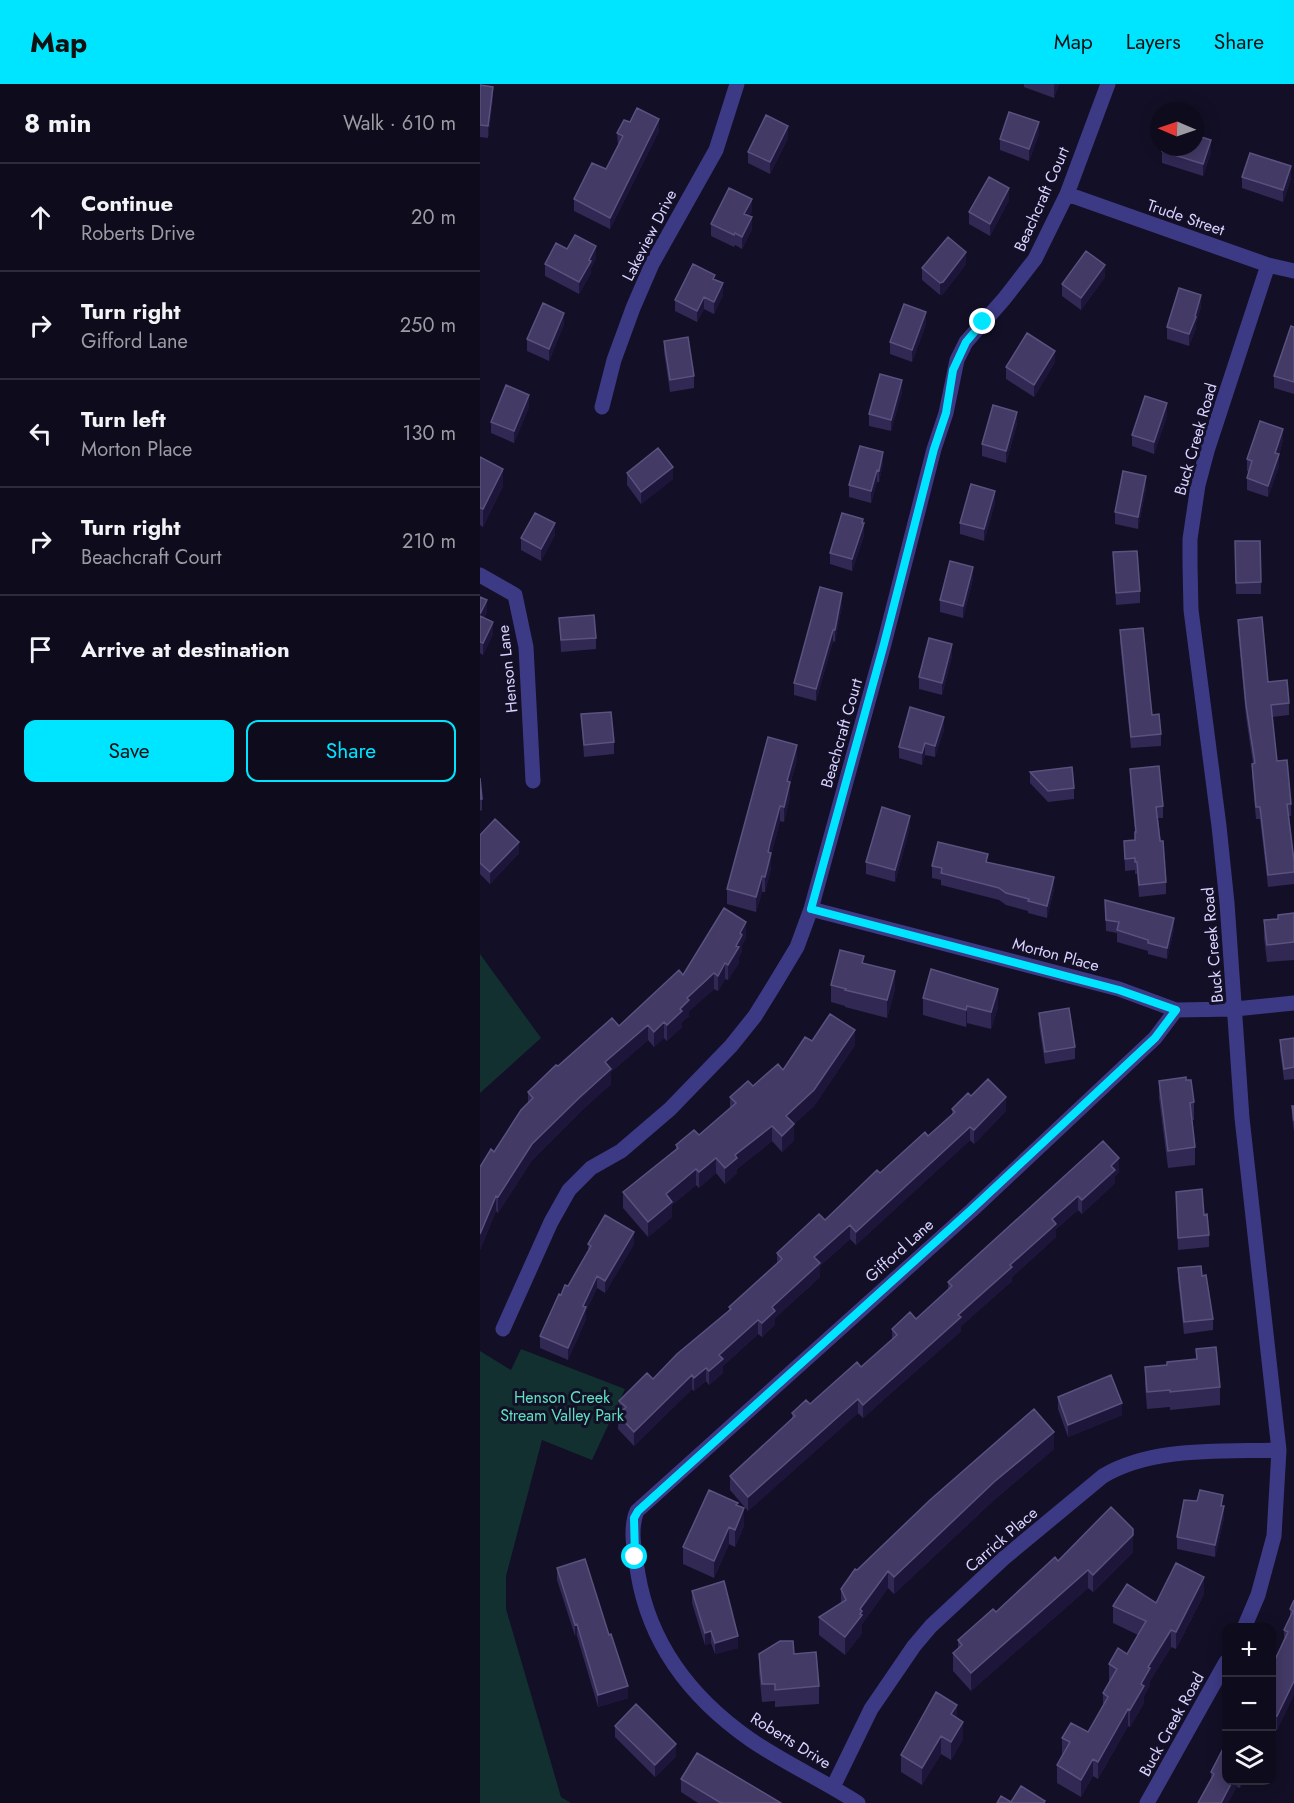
<!DOCTYPE html>
<meta charset="utf-8">
<style>
:root{--surface:#0e0b1c;--page:#1c1929;--text:#f1f3f6;--muted:#9b9ba3;--line:#2e2b3b;--accent:#00e5ff}
body{margin:0;font-family:Jost,sans-serif;background:var(--page);color:var(--text)}
.controls{position:absolute;right:18px;bottom:18px;display:grid;overflow:hidden;border-radius:12px;box-shadow:0 3px 15px #0003}
.controls button{width:54px;height:54px;display:grid;place-items:center;padding:0;border:0;border-bottom:2px solid var(--line);background:var(--surface);color:var(--text);font:30px sans-serif}
.compass{position:absolute;left:670px;top:18px;width:54px;height:54px;border-radius:50%;background:var(--surface);box-shadow:0 3px 15px #0003;rotate:272deg}
.stop{position:absolute;width:18px;height:18px;margin:-14px;border:4px solid #00e5ff;border-radius:50%;background:#fff}
.stop.end{background:#00e5ff;border-color:#fff;box-shadow:0 2px 6px #0008}
.list{margin:0;padding:0;list-style:none}
h2{display:flex;justify-content:space-between;align-items:center;height:78px;margin:0;padding:0 24px;font-size:26px}
h2 small{font-size:20px;font-weight:400;color:var(--muted)}
.list li{display:grid;grid-template-columns:39px 1fr auto;gap:18px;align-items:center;box-sizing:border-box;height:108px;padding:0 24px;border-top:2px solid var(--line)}
.list b{display:block;font-size:22px;white-space:nowrap}
.list p{margin:0;font-size:20px;white-space:nowrap;color:var(--muted)}
.list em{font-size:20px;font-style:normal;color:var(--muted)}
.actions{display:flex;gap:12px;padding:18px 24px}
.actions a{flex:1;padding:14px 0;border:2px solid var(--accent);border-radius:12px;text-align:center;font-size:21px;color:var(--accent)}
.actions .main{background:var(--accent);color:#111}
.icon{flex:none;width:33px;height:33px;fill:none;stroke:currentColor;stroke-width:2;stroke-linecap:round;stroke-linejoin:round}
.map{position:relative;flex:none;width:814px;height:1719px;overflow:hidden}
header{display:flex;align-items:center;gap:36px;box-sizing:border-box;height:84px;padding:0 30px;background:var(--accent);color:#111}
header strong{font-size:28px}
nav{display:flex;gap:33px;margin-inline-start:auto;font-size:21px}
main{display:flex}
aside{flex:1;background:var(--surface)}
.map>svg:first-child{display:block}
.green{fill:#12302f}
.lines{fill:none;stroke-linecap:round;stroke-linejoin:round}
.minor{stroke:#3d3a85;stroke-width:15}
.wall{fill:#312854}
.shaded-wall{fill:#1d163a}
.building{fill:#433a66;stroke:#5a527e;stroke-width:1.5}
.route{stroke:#00e5ff;stroke-width:8}
.labels{text-anchor:middle;stroke-width:6;stroke-linejoin:round;paint-order:stroke}
.street-label{font-size:16px;fill:#d9d4ff;stroke:#130f26}
.park-label{font-size:16px;fill:#5fe0c0;stroke:#130f26}
</style>
<header>
<strong>Map</strong>
<nav><a>Map</a><a>Layers</a><a>Share</a></nav>
</header>
<main>
<aside>
<h2>8 min<small>Walk · 610 m</small></h2>
<ul class="list">
<li><svg class="icon" aria-label="ahead" viewBox="0 0 24 24"><path d="M12 20V5M6 11l6-6 6 6"/></svg><div><b>Continue</b><p>Roberts Drive</p></div><em>20 m</em></li>
<li><svg class="icon" aria-label="right" viewBox="0 0 24 24"><path d="M7 20v-9h11M14 6l5 5-5 5"/></svg><div><b>Turn right</b><p>Gifford Lane</p></div><em>250 m</em></li>
<li><svg class="icon" aria-label="left" viewBox="0 0 24 24"><path d="M17 20v-9H6M10 6l-5 5 5 5"/></svg><div><b>Turn left</b><p>Morton Place</p></div><em>130 m</em></li>
<li><svg class="icon" aria-label="right" viewBox="0 0 24 24"><path d="M7 20v-9h11M14 6l5 5-5 5"/></svg><div><b>Turn right</b><p>Beachcraft Court</p></div><em>210 m</em></li>
<li><svg class="icon" aria-label="arrive" viewBox="0 0 24 24"><path d="M6 21V4h12l-3 4 3 4H6"/></svg><div><b>Arrive at destination</b></div></li>
</ul>
<div class="actions"><a class="main">Save</a><a>Share</a></div>
</aside>
<div class="map">
<svg width="814" height="1719" viewBox="0 0 814 1719">
<rect width="100%" height="100%" fill="#130f26"/>
<path class="green" d="M0 870 61 954 0 1009Z
M41 1265 145 1305 112 1376 62 1356 26 1492V1525L81 1713 91 1719H0V1267L31 1286Z"/>
<g class="lines">
<path class="minor" d="M587 110 788 181 814 187
M122 323 134 276 153 224 172 180 236 66 257 0
M0 491 35 511 46 563 53 697
M331 825 639 905 696 926 755 925 814 919
M23 1245 71 1138 89 1106 111 1084 141 1067 190 1025 251 962 275 932 296 898 317 863 331 825 404 560 454 365 466 329 477 276 486 258 524 215 555 175 587 110 628 0
M764 1544 778 1511 794 1452 799 1366 762 1034 747 819 739 742 711 526 710 481V455L718 401 727 367 788 181
M353 1703 391 1625 434 1562 451 1542 524 1474 623 1392C673 1362 743 1368 799 1366
M378 1719C344 1697 305 1679 271 1656 212 1615 170 1562 158 1490 155 1471 149 1445 157 1427L492 1126 675 954 696 926
M667 1719 746 1578"/>
</g>
<path class="wall" d="M544 0H579L574 14 544 3Z
M0 1 13 14 8 54 0 53Z
M150 38 179 47 130 145 94 127V115L126 85 138 61 137 49Z
M559 50 549 77 520 66V55Z
M308 54 290 90 268 79V68Z
M682 67 731 68 723 92 682 79Z
M762 93 811 94 803 118 762 104Z
M529 116 510 152 489 140V128Z
M272 127 269 132 272 145 262 165 255 161 254 163 231 152V140Z
M116 174 111 184V189L99 210 65 192V180Z
M486 180 463 210 460 211 442 196V184Z
M625 193 601 226 582 212V200Z
M235 196 243 211 234 230 224 225 217 238 195 227V216Z
M721 223 716 239V244L709 262 687 255V243Z
M84 240 69 277 47 267V255Z
M446 240 432 278 410 270V258Z
M814 243V310L794 304V292Z
M184 257 214 292V304L190 308 184 268Z
M575 278 554 313 526 295V283Z
M422 308 411 347 389 342V330Z
M49 323 34 359 11 349V338Z
M687 331 674 370 652 362V351Z
M537 340 526 379 502 372V360Z
M803 356 799 371V382L788 413 767 406V394L769 388 767 387V375Z
M0 373 23 402 3 443 0 441Z
M403 379 399 398H397L391 419 369 413V401Z
M147 389 193 395 161 420 147 401Z
M666 404 658 445 635 440V428Z
M515 419 504 457 480 450V439Z
M383 439 384 451 372 487 350 480V469Z
M75 451 61 477 41 466V454Z
M755 457 781 498V510H756Z
M633 468 660 507V519L636 521Z
M493 495 483 534 460 528V516Z
M0 513 7 528 4 534 13 550 3 571 0 569Z
M362 521 355 558 353 557 336 617 314 611V599Z
M79 534 116 554V565L81 568Z
M758 536 788 598 809 619V631L792 633 797 677 811 720V732H809L814 777V800L788 803 780 735H776L772 691V680H773L766 633 758 548Z
M640 546 672 631 681 650V662L651 664 640 558Z
M472 572 462 611 439 605V593Z
M101 630 134 658V670L104 673Z
M464 645 455 673 445 671 442 681 419 674V663Z
M317 676 310 700V713L304 738 300 737 291 771V784L285 808H282L276 828 247 820V805Z
M650 685 683 722V734H678L686 798V810L659 813 657 790H655V786L645 787 644 757 655 756V748L650 697Z
M550 688 594 704V715L568 718 550 699Z
M0 694 2 715V726L0 727Z
M430 743 415 798 386 790V778Z
M0 751 39 769 10 800 0 790Z
M508 778 574 805 567 834 548 829V827L526 821 519 816 461 801V796L452 794V782Z
M625 816 694 845 687 875 668 870V867L637 858V849L626 847Z
M814 829V876L787 878 784 854V836L798 835V831Z
M266 854 262 861V867L259 873V879L248 896 245 895 238 907 234 905 209 927V932L202 938V943L187 957 184 954 174 963 168 956 131 988V1000L99 1029 52 1076 18 1129 16 1127 0 1166V1083L14 1068 48 1019V1008L78 982 139 942 203 891Z
M384 880 415 905 407 934 365 923V922L351 918V901Z
M443 914 518 923 511 945 487 939 486 943 443 931Z
M559 929 595 963V975L565 980 559 941Z
M814 954V995L804 996 800 967V956Z
M332 957 375 961 334 1022 314 1040V1056L302 1068 292 1057 257 1085V1089L245 1100 236 1089 219 1104 216 1101 192 1121V1133L168 1153 143 1124V1108L196 1065V1061L219 1051 250 1024V1013L273 1002 303 986Z
M706 996 714 1018V1036H712L715 1063V1081L688 1084 679 1014V997Z
M491 1012 526 1027 494 1060 490 1056 376 1161 370 1155 340 1182V1193L295 1234V1240L282 1253 278 1250 243 1282V1289L229 1301 226 1297 214 1307 212 1305 154 1362 138 1345 139 1317 173 1295 249 1226V1223L297 1180V1169L345 1136 400 1089 448 1052 472 1030V1025Z
M812 1022H814V1048L812 1034Z
M623 1057 639 1088 635 1092V1099L602 1130 598 1126 576 1145V1153L532 1193V1197L481 1242V1247L383 1334 378 1329 268 1427 250 1406V1392L312 1335V1329L330 1320 381 1283 412 1256V1245L436 1235 468 1206V1198Z
M696 1108 724 1131 729 1151V1163L698 1166Z
M108 1160H154L125 1209 117 1204 106 1227V1235L88 1276 60 1264V1252L81 1211 88 1202 108 1168Z
M698 1184 722 1192 733 1235V1246L704 1250 698 1196Z
M716 1265 740 1303V1321L690 1326V1323L667 1325 665 1301V1283L687 1281 716 1275Z
M578 1313 642 1331 588 1353 578 1325Z
M574 1365 514 1416 414 1510 408 1504 382 1540V1549L365 1571 339 1551V1533L361 1520V1505L377 1486Z
M258 1421 264 1442 255 1463 249 1460 234 1494 203 1480V1463Z
M743 1422 744 1434 735 1473 697 1465V1453Z
M653 1468 613 1508 608 1504 491 1607 473 1587V1569L478 1565V1556L516 1528 578 1477Z
M77 1484 148 1614 118 1623 97 1552H95L77 1496Z
M212 1507 258 1564 235 1570 231 1559 225 1561 212 1519Z
M724 1510 696 1565 691 1563 670 1597V1601L664 1612V1619L650 1643 648 1642 618 1695 613 1692 601 1713 577 1699V1681L582 1671V1654L608 1648 623 1623V1609L630 1597H629V1580L647 1570 658 1551 633 1539V1522L676 1519Z
M814 1516V1610L797 1646 792 1643V1580H793L804 1555V1546L810 1534V1525Z
M279 1570H314L339 1602V1620L295 1623V1617L282 1618 279 1588Z
M477 1634 483 1655 471 1676 461 1670 442 1701 421 1688V1671Z
M135 1642 196 1672 175 1693 135 1653Z
M731 1688 747 1696H764L760 1704 757 1703 731 1697Z
M201 1695 301 1719H218L201 1708Z"/>
<path class="shaded-wall" d="M575 0H579L574 14V2Z
M13 3V14L8 54V42Z
M179 35V47L130 145V134Z
M559 38V50L549 77V65Z
M308 42V54L290 90V78Z
M731 56V68L723 92V80Z
M811 82V94L803 118V106Z
M529 104V116L510 152V140Z
M272 115V127L264 141V130Z
M272 133V145L262 165V153Z
M116 162V174L111 184V189L99 210V198Z
M486 168V180L463 210 460 211V199Z
M625 181V193L601 226V214Z
M243 199V211L234 230V218Z
M721 211V223L716 239V244L709 262V250Z
M224 213V225L217 238V227Z
M446 228V240L432 278V266Z
M84 229V240L69 277V265Z
M575 267V278L554 313V301Z
M422 296V308L411 347V336Z
M49 311V323L34 359V347Z
M687 319V331L674 370V358Z
M537 328V340L526 379V367Z
M803 345V356L799 371V382L788 413V402L795 369Z
M403 368V379L399 398V387Z
M193 383V395L161 420V408Z
M23 385V402L3 443V425Z
M397 386V398L391 419V407Z
M666 392V404L658 445V433Z
M515 407V419L504 457V445Z
M383 435V443L384 439V451L372 487V475Z
M75 439V451L61 477V465Z
M493 483V495L483 534V522Z
M362 509V521L355 558V546Z
M7 516V528L0 541V530Z
M13 538V550L3 571V559Z
M353 546V557L336 617V605Z
M472 560V572L462 611V599Z
M464 633V645L455 673V662Z
M445 659V671L442 681V669Z
M317 661V676L310 700V713L304 738V723L307 697Z
M300 722V737L291 771V784L285 808V793L288 768Z
M430 732V743L415 798V786Z
M39 758V769L10 800V788Z
M282 792V808L276 828V813Z
M574 793V805L567 834V822Z
M694 834V845L687 875V864Z
M266 838V854L262 861V867L259 873V879L248 896V881L260 849Z
M245 879V895L238 907V892Z
M415 887V905L407 934V916Z
M234 889V905L209 927V932L202 938V943L187 957V941L207 914Z
M518 905V923L511 945V928Z
M487 922V939L486 943V926Z
M184 938V954L174 963V948Z
M168 941V956L131 988V1000L99 1029 52 1076 18 1129V1113L52 1060 125 978Z
M375 946V961L334 1022 306 1047V1032Z
M526 1013V1027L494 1060V1046Z
M314 1040V1056L302 1068V1052Z
M292 1042V1057L257 1085V1089L245 1100V1084L255 1071Z
M490 1043V1056L376 1161V1148Z
M236 1074V1089L219 1104V1088Z
M639 1074V1088L635 1092V1099L602 1130V1116L631 1082Z
M216 1085V1101L192 1121V1133L168 1153V1138L186 1110Z
M16 1112V1127L0 1166V1150Z
M598 1112V1126L576 1145V1153L532 1193V1197L481 1242V1247L383 1334V1321L530 1181 572 1135Z
M370 1141V1155L340 1182V1193L295 1234V1240L282 1253V1239L292 1223 334 1173Z
M154 1148V1160L125 1209V1197Z
M117 1192V1204L106 1227V1235L88 1276V1264L103 1222Z
M278 1236V1250L243 1282V1289L229 1301V1287L239 1271Z
M226 1284V1297L214 1307V1294Z
M212 1291V1305L154 1362V1348Z
M378 1315V1329L268 1427V1413Z
M642 1319V1331L588 1353V1341Z
M574 1348V1365L514 1416 414 1510V1493L514 1398Z
M744 1422V1434L735 1473V1461Z
M264 1424V1442L255 1463V1446Z
M249 1443V1460L234 1494V1477Z
M653 1451V1468L613 1508V1491Z
M608 1486V1504L491 1607V1589Z
M408 1487V1504L382 1540V1549L365 1571V1553L380 1525Z
M724 1493V1510L696 1565V1548Z
M97 1540V1552H95V1541Z
M691 1546V1563L670 1597V1601L664 1612V1619L650 1643V1626L668 1583Z
M231 1547V1559L225 1561V1549Z
M258 1552V1564L235 1570V1559Z
M814 1597V1610L797 1646V1632Z
M148 1602V1614L118 1623V1611Z
M477 1621V1638L471 1630Z
M648 1625V1642L618 1695V1678Z
M483 1638V1655L471 1676V1658Z
M461 1652V1670L442 1701V1684Z
M196 1660V1672L175 1693V1681Z
M613 1675V1692L601 1713V1696Z
M753 1696H757V1703L748 1719H741Z
M760 1696H764L760 1704Z"/>
<path class="building" d="M0 1 13 3 8 42 0 41Z
M157 24 179 35 130 134 94 115 112 79 126 85 143 52 137 49 144 36 150 38Z
M529 28 559 38 549 65 520 55Z
M286 31 308 42 290 78 268 68Z
M715 51 731 56 723 80 682 67 684 63H715Z
M770 69 811 82 803 106 762 93Z
M509 93 529 104 510 140 489 128Z
M249 104 272 115 264 130 272 133 262 153 255 149 254 151 231 140Z
M95 151 116 162 109 176 111 177 99 198 65 180 76 159 87 165Z
M468 153 486 168 463 198 460 199 442 184Z
M606 167 625 181 601 214 582 200Z
M213 180 235 191 233 195 243 199 234 218 224 213 217 227 195 216Z
M699 204 721 211 715 232 716 233 709 250 687 243Z
M63 219 84 229 69 265 47 255Z
M424 220 446 228 432 266 410 258Z
M811 242 814 243V298L794 292Z
M547 249 575 267 554 301 526 283Z
M208 253 214 292 190 296 184 257Z
M400 290 422 296 411 336 389 330Z
M26 301 49 311 34 347 11 338Z
M665 312 687 319 674 358 652 351Z
M513 321 537 328 526 367 502 360Z
M780 337 803 345 795 369 799 370 788 402 767 394 772 377 767 375Z
M380 362 403 368 399 387 397 386 391 407 369 401Z
M178 364 193 383 161 408 147 389Z
M0 373 23 385 3 425 0 424Z
M643 387 666 392 658 433 635 428Z
M491 400 515 407 504 445 480 439Z
M55 429 75 439 61 465 41 454Z
M362 429 383 435 382 439H384L372 475 350 469Z
M755 457H780L781 498 756 499Z
M657 467 660 507 636 509 633 468Z
M470 477 493 483 483 522 460 516Z
M340 503 362 509 355 546H353L336 605 314 599Z
M0 513 7 516 0 530Z
M114 531 116 554 81 556 79 534Z
M0 532 13 538 3 559 0 558Z
M782 533 788 598 807 596 809 619 791 621 797 677 807 676 811 720H807L814 777V788L788 791 780 723H776L772 680 775 679 766 621 758 536Z
M663 544 672 631 679 630 681 650 651 653 640 546Z
M449 554 472 560 462 599 439 593Z
M430 623 464 633 455 662 445 659 442 669 419 663Z
M131 628 134 658 104 661 101 630Z
M288 653 317 661 307 697 310 698 304 723 300 722 290 759 288 768 291 769 285 793 282 792 276 813 247 805Z
M679 682 683 722 676 723 680 757H683L686 798 659 801 657 778H655V774L645 775 644 757 655 756V748H656L650 685Z
M592 683 594 704 568 707 550 688Z
M0 694 2 715H0Z
M402 723 430 732 415 786 386 778Z
M15 735 39 758 10 788 0 779V751Z
M458 758 508 770 506 778 574 793 567 822 548 817 549 815 526 809 519 804 461 789 462 784 452 782Z
M625 816 694 834 687 864 668 859V856L637 846 639 838 626 836Z
M244 824 266 838 260 849 262 851 256 862 259 863 248 881 245 879 238 892 234 889 207 914 209 916 200 925 202 927 187 941 184 938 174 948 168 941 125 978 131 985 99 1014 52 1060 18 1113 16 1112 0 1150V1083L11 1065 14 1068 41 1026 53 1014 48 1008 76 981 78 982 132 934 139 942 199 886 203 891Z
M814 829V858L787 861 784 836 798 835V831Z
M360 866 384 872 382 879 415 887 407 916 365 906 366 905 351 901Z
M451 885 518 905 511 928 487 922 486 926 443 914Z
M589 924 595 963 565 968 559 929Z
M350 930 375 946 334 1006 306 1032 314 1040 302 1052 292 1042 255 1071 257 1074 245 1084 236 1074 219 1088 216 1085 186 1110 192 1118 168 1138 143 1108 198 1064 196 1061 214 1046 219 1051 256 1019 250 1013 268 997 273 1002 298 980 303 986 325 953 332 957Z
M814 954V983L804 985 800 956Z
M706 993V996H711L714 1018 710 1019 715 1063 688 1067 679 997Z
M508 995 526 1013 494 1046 490 1043 376 1148 370 1141 334 1173 340 1179 292 1223 295 1227 282 1239 278 1236 239 1271 243 1275 229 1287 226 1284 214 1294 212 1291 154 1348 138 1331 146 1323 139 1317 167 1289 173 1295 197 1270 251 1225 249 1223 302 1175 297 1169 339 1130 345 1136 397 1086 400 1089 445 1048 448 1052 475 1028 472 1025 488 1009 491 1012Z
M812 1022H814V1037Z
M623 1057 639 1074 631 1082 635 1086 602 1116 598 1112 572 1135 576 1140 530 1181 532 1183 478 1231 481 1233 383 1321 378 1315 268 1413 250 1392 315 1332 312 1329 326 1316 330 1320 377 1278 381 1283 417 1251 412 1245 430 1228 436 1235 472 1202 468 1198Z
M722 1105 724 1131 727 1130 729 1151 698 1154 696 1108Z
M125 1131 154 1148 125 1197 117 1192 103 1222 106 1223 88 1264 60 1252 79 1210 81 1211 85 1201 88 1202 111 1162 108 1160Z
M721 1182 722 1192 726 1191 733 1235 704 1238 698 1184Z
M736 1263 740 1303 690 1308V1306L667 1308 665 1283 687 1281V1278L717 1275 716 1265Z
M631 1291 642 1319 588 1341 578 1313Z
M554 1325 574 1348 514 1398 414 1493 408 1487 380 1525 382 1527 380 1530 382 1531 365 1553 339 1533 366 1516 361 1505 375 1485 377 1486 450 1416Z
M229 1406 258 1419 256 1421 264 1424 255 1446 249 1443 234 1477 203 1463Z
M720 1406 743 1411 741 1422H744L735 1461 697 1453 704 1416 717 1417Z
M631 1423 653 1445V1451L613 1491 608 1486 491 1589 473 1569 482 1561 478 1556 513 1525 516 1528 575 1473 578 1477Z
M105 1475 129 1551 131 1550 148 1602 118 1611 97 1540 95 1541 77 1484Z
M696 1479 724 1493 696 1548 691 1546 668 1583 670 1584 661 1600 664 1602 650 1626 648 1625 618 1678 613 1675 601 1696 577 1681 590 1658 582 1654 591 1639 608 1648 628 1613 623 1609 637 1585 629 1580 638 1564 647 1570 666 1537 633 1522 647 1500 676 1519Z
M244 1497 258 1552 235 1559 231 1547 225 1549 212 1507Z
M814 1516V1597L797 1632 792 1630V1580H793L808 1548 804 1546 813 1527 810 1525Z
M300 1557H313L314 1570 336 1568 339 1602 295 1606V1600H282L279 1570Z
M456 1608 477 1621 471 1630 483 1638 471 1658 461 1652 442 1684 421 1671Z
M156 1620 196 1660 175 1681 135 1642Z
M747 1657V1696H753L741 1719H718L734 1690 731 1688Z
M217 1669 301 1719H241L201 1695Z
M541 1702 565 1717 564 1719H517L521 1712 531 1718Z"/>
<g class="lines">
<path class="route" d="M155 1473 154 1434 158 1427 492 1125 675 954 696 926 639 906 331 825 404 560 454 365 466 329 473 286 486 258 503 238"/>
</g>
<g class="labels">
<g class="street-label">
<text transform="translate(561 115) rotate(-66)" y="6">Beachcraft Court</text>
<text transform="translate(706 133) rotate(19)" y="6">Trude Street</text>
<text transform="translate(169 151) rotate(-63)" y="6">Lakeview Drive</text>
<text transform="translate(715 355) rotate(-74)" y="6">Buck Creek Road</text>
<text transform="translate(27 585) rotate(-96)" y="6">Henson Lane</text>
<text transform="translate(361 649) rotate(-74)" y="6">Beachcraft Court</text>
<text transform="translate(732 861) rotate(-95)" y="6">Buck Creek Road</text>
<text transform="translate(576 870) rotate(15)" y="6">Morton Place</text>
<text transform="translate(419 1166) rotate(-42)" y="6">Gifford Lane</text>
<text transform="translate(521 1455) rotate(-41)" y="6">Carrick Place</text>
<text transform="translate(691 1640) rotate(-61)" y="6">Buck Creek Road</text>
<text transform="translate(311 1656) rotate(32)" y="6">Roberts Drive</text>
</g>
<g class="park-label">
<text x="82" y="1319">Henson Creek<tspan x="82" dy="18">Stream Valley Park</tspan></text>
</g>
</g>
</svg>
<div class="controls">
<button>+</button>
<button>−</button>
<button><svg class="icon" aria-label="layers" viewBox="0 0 24 24"><path d="M12 4l9 5-9 5-9-5zM3 14l9 5 9-5"/></svg></button>
</div>
<svg class="compass" viewBox="-18 -18 36 36"><path d="M0-13l5 13h-10z" fill="#e53935"/><path d="M0 13l5-13h-10z" fill="#9b9ba3"/></svg>
<div class="stop" style="left:155px;top:1473px"></div>
<div class="stop end" style="left:503px;top:238px"></div>
</div>
</main>
